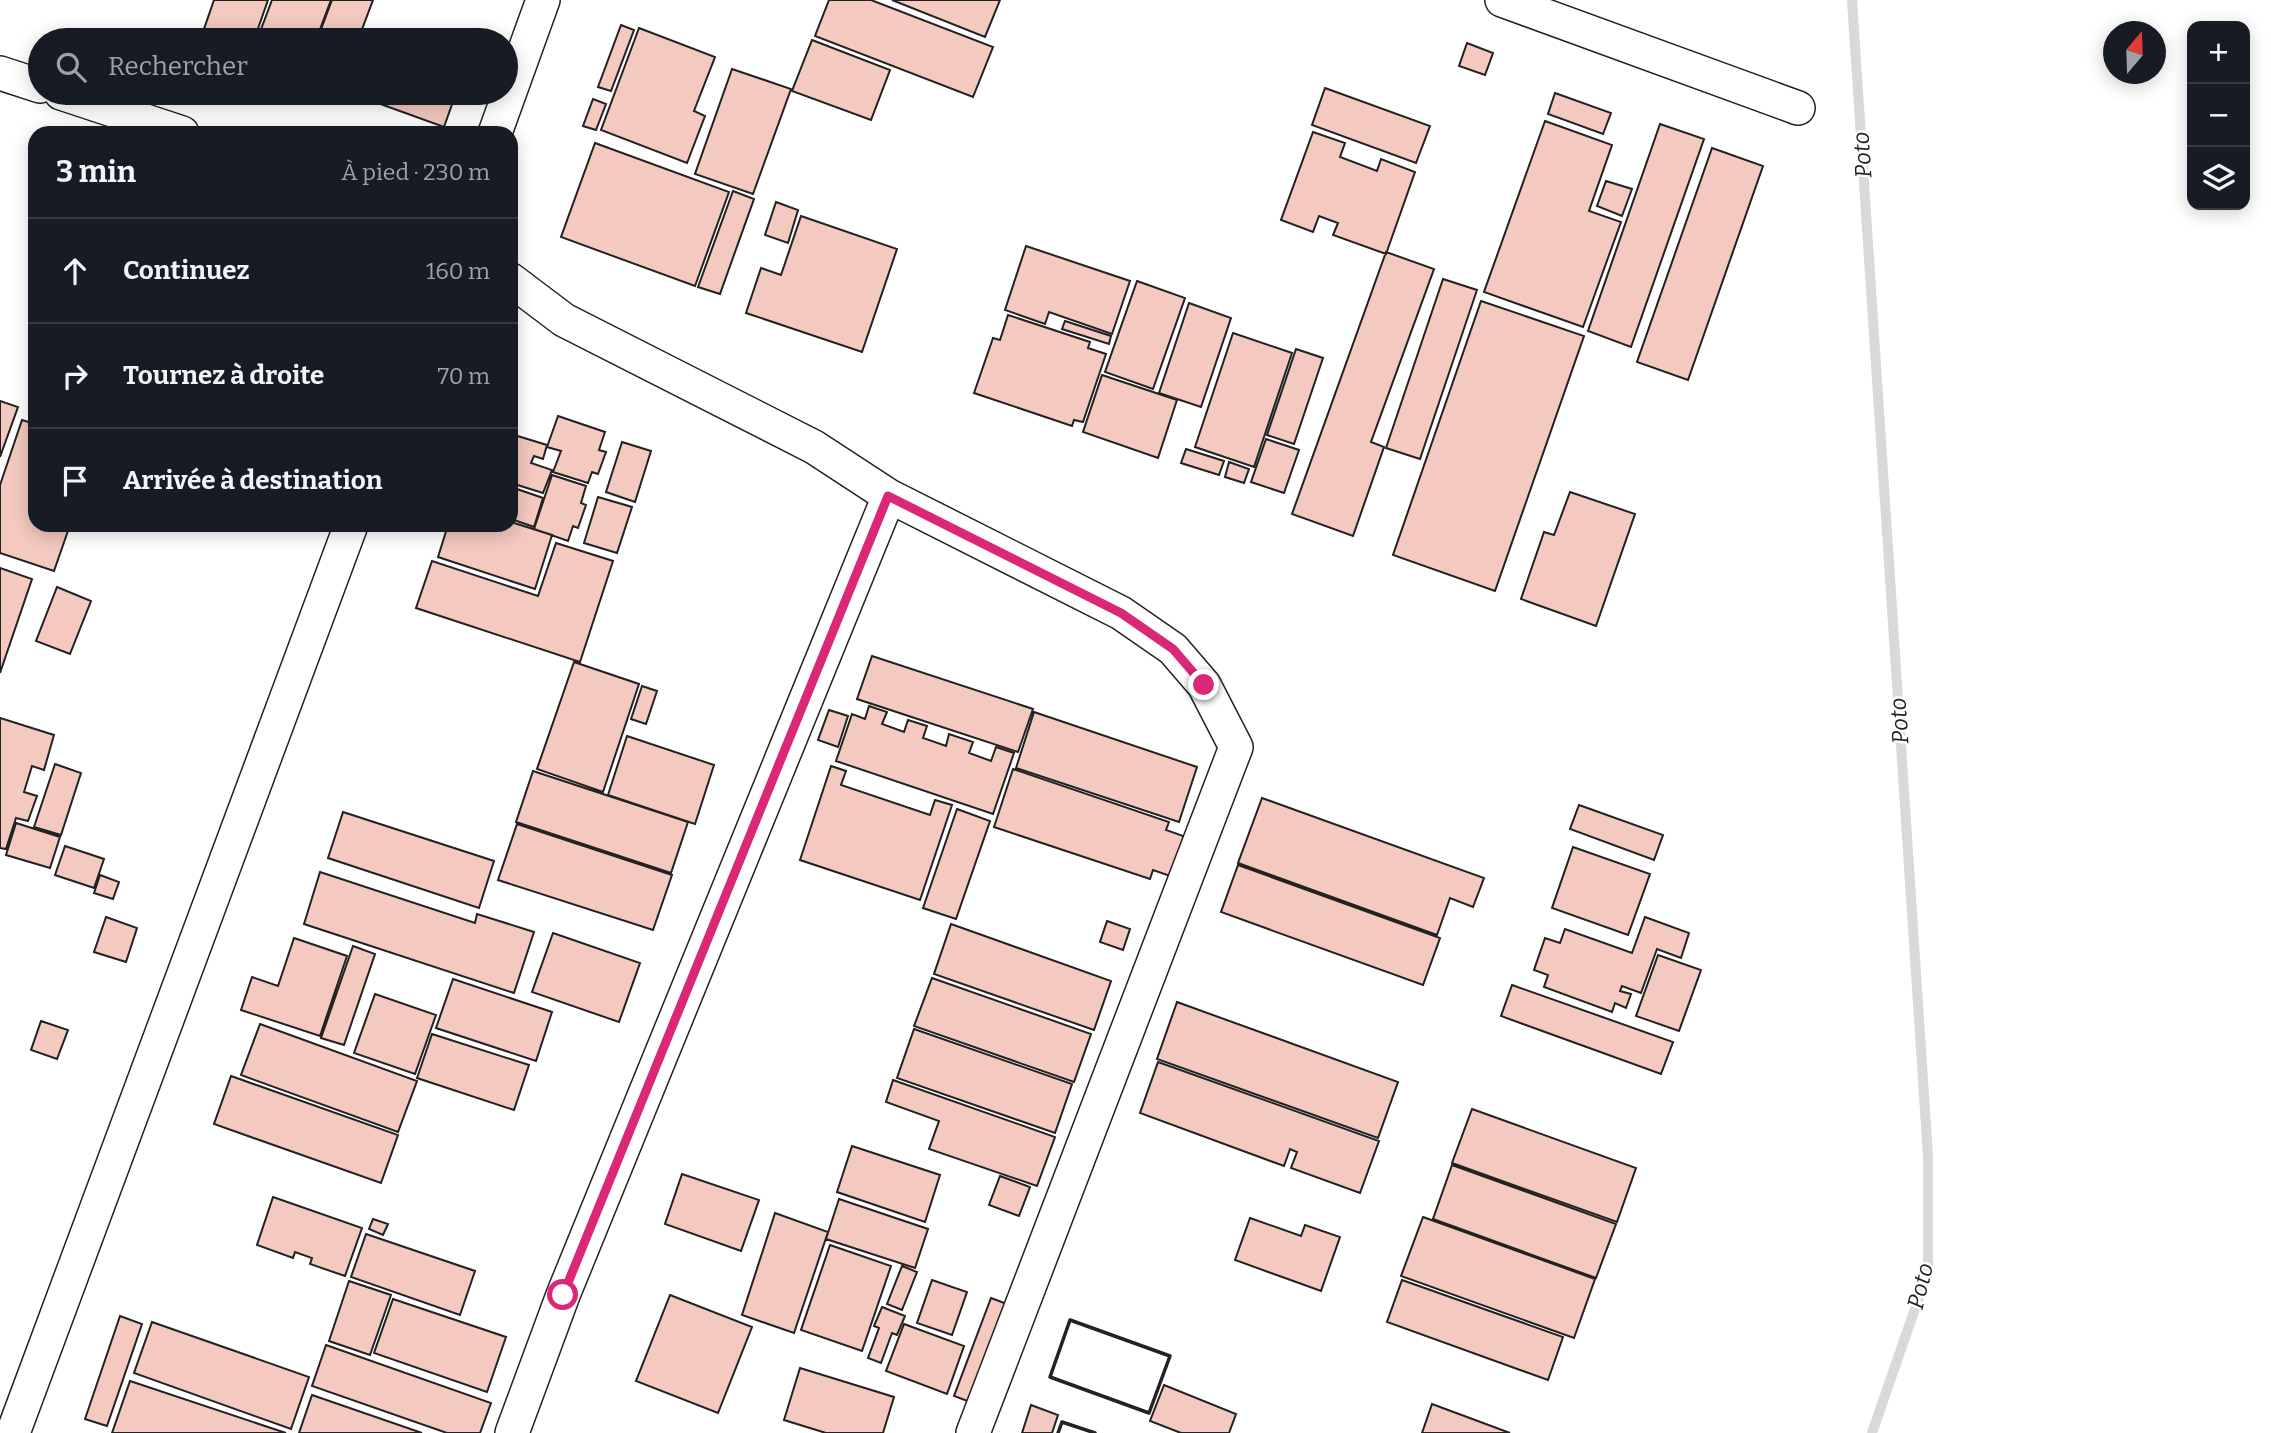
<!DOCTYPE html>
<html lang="fr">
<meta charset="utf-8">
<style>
:root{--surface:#171b24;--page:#242831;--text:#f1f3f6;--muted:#9ea1a6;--line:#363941}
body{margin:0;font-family:Bitter,serif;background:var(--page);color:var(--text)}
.controls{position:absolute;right:21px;top:21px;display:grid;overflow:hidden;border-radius:14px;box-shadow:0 4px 18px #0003}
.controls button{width:63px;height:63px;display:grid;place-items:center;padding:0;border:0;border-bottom:2px solid var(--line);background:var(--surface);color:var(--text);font:35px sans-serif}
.compass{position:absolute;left:2103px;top:21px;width:63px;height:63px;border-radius:50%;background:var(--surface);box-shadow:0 4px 18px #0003;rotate:19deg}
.stop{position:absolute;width:21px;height:21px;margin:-16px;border:5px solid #db2777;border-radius:50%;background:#fff}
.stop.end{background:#db2777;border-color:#fff;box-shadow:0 2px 7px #0008}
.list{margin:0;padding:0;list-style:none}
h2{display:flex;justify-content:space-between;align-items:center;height:91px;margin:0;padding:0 28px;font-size:30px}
h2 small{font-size:23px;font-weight:400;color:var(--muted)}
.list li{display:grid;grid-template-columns:46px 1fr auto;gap:21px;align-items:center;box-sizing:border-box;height:105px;padding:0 28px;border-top:2px solid var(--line)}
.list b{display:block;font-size:26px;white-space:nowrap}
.list em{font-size:23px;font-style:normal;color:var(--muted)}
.icon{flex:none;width:38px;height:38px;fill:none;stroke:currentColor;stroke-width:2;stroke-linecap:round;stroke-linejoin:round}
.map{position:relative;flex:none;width:2271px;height:1433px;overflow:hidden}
.search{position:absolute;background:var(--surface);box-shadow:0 4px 18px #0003;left:28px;top:28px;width:490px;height:77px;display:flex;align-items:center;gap:18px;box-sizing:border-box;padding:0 24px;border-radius:38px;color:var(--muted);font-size:26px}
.panel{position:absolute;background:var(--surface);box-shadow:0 4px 18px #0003;left:28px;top:126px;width:490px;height:406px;border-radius:21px}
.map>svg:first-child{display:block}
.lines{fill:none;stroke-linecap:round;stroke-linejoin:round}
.stream{stroke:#d9d9d9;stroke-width:10}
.building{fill:#f3c9c0;stroke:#222;stroke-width:2}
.street-casing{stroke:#222;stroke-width:36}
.street{stroke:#fff;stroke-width:33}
.wall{stroke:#222;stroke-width:3.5}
.route{stroke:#db2777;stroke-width:9}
.labels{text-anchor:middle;stroke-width:5;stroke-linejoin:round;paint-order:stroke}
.water-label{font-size:23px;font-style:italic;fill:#222;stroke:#fff}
</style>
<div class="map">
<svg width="2271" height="1433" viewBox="0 0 2271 1433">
<rect width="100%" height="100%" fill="#fff"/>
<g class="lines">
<path class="stream" d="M1852 0 1928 1156V1271L1872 1433"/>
</g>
<path class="building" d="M214 0H268L254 40H236L204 29Z
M272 0H331L316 40H257Z
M332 0H373L358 40H317Z
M829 0H871L993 47 973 97 815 36Z
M892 0H1000L985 37Z
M621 25 634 30 611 91 598 87Z
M639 28 715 57 694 111 705 116 687 163 601 130Z
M812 40 890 70 871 120 792 91Z
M1467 43 1493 53 1485 75 1459 66Z
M732 69 791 89 753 194 695 174Z
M1325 88 1430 126 1416 163 1312 125Z
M350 93H456L444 127Z
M1555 93 1611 113 1603 134 1548 114Z
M593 99 606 104 596 130 583 126Z
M1545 121 1612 145 1589 211 1621 222 1583 327 1484 292Z
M1660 124 1704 139 1631 347 1588 331Z
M1313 132 1345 143 1340 157 1377 171 1381 159 1415 172 1386 254 1333 235 1338 223 1319 216 1313 232 1281 220Z
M595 143 729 192 695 286 561 237Z
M1712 148 1763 166 1688 380 1637 362Z
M1606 181 1632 189 1622 216 1597 206Z
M733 191 754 199 720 294 698 287Z
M776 202 798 210 788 243 765 235Z
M801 216 897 249 862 352 746 313 761 268 781 275Z
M1026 246 1130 281 1112 334 1049 312 1045 324 1005 310Z
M1386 252 1434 269 1371 442 1384 447 1353 536 1292 514Z
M1443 279 1477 290 1420 459 1386 448Z
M1137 281 1185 298 1153 389 1105 372Z
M1481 301 1584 336 1495 591 1393 555Z
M1189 303 1231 318 1201 407 1159 393Z
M1008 315 1090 342 1088 348 1106 354 1083 422 1074 420 1072 426 974 393 993 338 1000 340Z
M1065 321 1111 336 1109 344 1062 329Z
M1233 333 1292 353 1254 467 1195 447Z
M1296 349 1323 358 1294 444 1267 435Z
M1102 375 1177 400 1158 458 1083 432Z
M0 401 18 407 0 457Z
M558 416 605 432 599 450 606 452 598 474 592 472 588 483 553 472 561 451 547 447Z
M22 420 35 424V525H70L54 571 0 553V485Z
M511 434 547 445 543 459 534 456 531 463 552 470 543 493 511 483V456L513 457 516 450 511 449Z
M1266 439 1299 450 1284 493 1251 482Z
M622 442 651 451 635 502 606 492Z
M1186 449 1224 461 1219 475 1181 463Z
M1229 462 1249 469 1244 483 1225 477Z
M552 475 586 486 581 503 586 505 578 528 573 526 568 541 534 529Z
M511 487 543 498 534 527 511 519Z
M1570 492 1635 514 1596 626 1521 599 1544 532 1554 535Z
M598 497 632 507 617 553 584 543Z
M511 522 552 535 535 589 438 557 448 525H511Z
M556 543 613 561 580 662 416 608 432 561 538 596Z
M0 568 32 579 0 673Z
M57 587 91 601 70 654 36 641Z
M872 656 1033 709 1018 752 857 699Z
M574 662 639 684 603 792 537 769Z
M642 686 657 691 646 724 631 719Z
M869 706 887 712 882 724 904 732 908 720 927 726 923 738 946 746 949 734 973 742 969 753 991 761 996 747 1014 753 993 814 836 761 852 714 865 719Z
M829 710 848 716 838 747 818 740Z
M1034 712 1197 767 1179 822 1016 768Z
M0 718 54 735 44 770 32 766 24 792 37 796 28 821 16 818 6 849 0 848Z
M627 736 714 765 695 824 608 795Z
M55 764 81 773 61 835 34 827Z
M831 766 846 771 841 785 930 815 935 800 952 805 920 900 800 860Z
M1013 769 1169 822 1166 830 1186 837 1173 877 1153 870 1150 879 994 827Z
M533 771 688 822 671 873 516 822Z
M1262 798 1484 878 1473 907 1450 898 1437 935 1238 863Z
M1579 805 1663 835 1654 860 1570 829Z
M957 809 990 821 956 919 923 908Z
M343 812 494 861 479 908 328 858Z
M16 823 60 837 50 868 6 855Z
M517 824 672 875 653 930 498 880Z
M65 846 104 859 94 888 55 875Z
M1573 847 1650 874 1628 935 1552 908Z
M1238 865 1440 938 1423 985 1221 912Z
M320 872 475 923 477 914 534 932 514 993 304 924Z
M100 875 119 882 113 899 94 893Z
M106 917 137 928 126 962 94 952Z
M1645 917 1689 933 1681 958 1657 949 1641 993 1622 986 1620 991 1631 994 1626 1008 1615 1003 1612 1012 1544 987 1548 975 1534 970 1545 938 1560 943 1565 929 1632 953Z
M1107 921 1130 929 1123 950 1100 942Z
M951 924 1111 981 1094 1030 934 974Z
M553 933 640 963 619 1022 532 992Z
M294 938 347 956 320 1036 241 1010 252 977 278 986Z
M353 946 375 954 344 1045 321 1038Z
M1658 955 1701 970 1679 1031 1636 1016Z
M932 978 1091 1034 1074 1082 914 1026Z
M453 979 552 1012 536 1061 436 1028Z
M1512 985 1673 1042 1661 1074 1501 1016Z
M375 994 436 1015 415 1074 354 1053Z
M1177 1002 1398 1082 1378 1138 1157 1059Z
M41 1021 68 1030 57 1059 31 1050Z
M260 1024 417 1081 398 1132 241 1075Z
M914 1029 1072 1084 1055 1133 897 1078Z
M432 1034 529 1065 514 1110 417 1078Z
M1158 1062 1379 1141 1360 1193 1291 1168 1297 1152 1290 1149 1284 1166 1140 1113Z
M231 1076 398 1135 381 1183 214 1124Z
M893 1080 1055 1137 1037 1186 929 1149 939 1121 886 1102Z
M1472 1109 1636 1168 1617 1222 1452 1163Z
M852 1146 940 1175 925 1222 837 1192Z
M1452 1165 1616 1224 1596 1278 1433 1219Z
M682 1174 759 1200 741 1251 665 1224Z
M1000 1176 1030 1187 1019 1216 989 1205Z
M273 1197 362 1228 345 1276 310 1264 312 1258 295 1252 293 1258 257 1245Z
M839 1199 928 1229 915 1268 826 1239Z
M775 1213 828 1232 794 1333 742 1315Z
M1423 1217 1595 1279 1574 1338 1401 1276Z
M1250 1218 1301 1236 1305 1225 1340 1237 1321 1291 1235 1260Z
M373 1219 388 1224 383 1235 369 1229Z
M366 1234 475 1271 460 1315 351 1277Z
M830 1245 891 1266 862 1351 801 1330Z
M902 1266 917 1272 902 1310 887 1304Z
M932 1280 967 1292 952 1335 917 1323Z
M1402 1280 1563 1337 1548 1380 1387 1322Z
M349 1281 391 1295 370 1355 329 1341Z
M670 1295 752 1327 718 1413 636 1381Z
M991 1298 1015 1307 978 1405 954 1396Z
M393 1299 506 1337 487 1392 374 1353Z
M882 1307 905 1316 897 1335 892 1333 881 1363 868 1358 879 1328 874 1326Z
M120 1316 142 1324 107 1426 85 1419Z
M152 1322 309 1377 291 1429 134 1373Z
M904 1324 964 1346 947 1394 886 1371Z
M326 1345 491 1403 480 1433H447L312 1386Z
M800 1368 894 1397 883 1433H826L784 1420Z
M130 1381 286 1433H112Z
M1164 1385 1236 1414 1229 1433H1181L1150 1421Z
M312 1395 422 1433H299Z
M1432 1404 1510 1433H1422Z
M1031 1405 1058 1415 1052 1433H1022Z"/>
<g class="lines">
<g class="street-casing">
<path id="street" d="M1502 0 1798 108
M0 73 40 86
M61 93 182 133
M495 133 543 0
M511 280 564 320 814 447 889 496 1121 613 1173 649 1204 685 1236 747 973 1433
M13 1433 351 525
M512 1433 563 1295 889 496"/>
</g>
<use href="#street" class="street"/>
<path class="wall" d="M1070 1320 1170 1356 1149 1413 1050 1377Z
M1058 1433 1062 1422 1095 1433"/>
</g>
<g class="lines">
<path class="route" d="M563 1295 888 496 1121 613 1173 649 1204 685"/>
</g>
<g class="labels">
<g class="water-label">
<text transform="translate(1862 155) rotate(-94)" y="8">Poto</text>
<text transform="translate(1899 721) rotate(-94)" y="8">Poto</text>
<text transform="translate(1920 1286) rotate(-76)" y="8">Poto</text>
</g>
</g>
</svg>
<div class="controls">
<button>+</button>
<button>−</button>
<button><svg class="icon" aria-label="layers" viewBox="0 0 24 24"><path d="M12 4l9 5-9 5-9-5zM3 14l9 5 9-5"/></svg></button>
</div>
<svg class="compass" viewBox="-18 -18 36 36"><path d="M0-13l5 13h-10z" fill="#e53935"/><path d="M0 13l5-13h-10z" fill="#9ea1a6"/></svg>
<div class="stop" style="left:563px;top:1295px"></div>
<div class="stop end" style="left:1204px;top:685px"></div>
<div class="search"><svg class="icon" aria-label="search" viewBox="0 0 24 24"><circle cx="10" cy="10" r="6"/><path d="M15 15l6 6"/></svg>Rechercher</div>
<section class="panel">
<h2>3 min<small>À pied · 230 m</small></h2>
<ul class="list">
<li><svg class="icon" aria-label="ahead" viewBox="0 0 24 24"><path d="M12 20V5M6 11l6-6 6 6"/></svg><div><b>Continuez</b></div><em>160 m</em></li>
<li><svg class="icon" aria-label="right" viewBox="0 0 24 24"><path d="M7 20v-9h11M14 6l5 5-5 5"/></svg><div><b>Tournez à droite</b></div><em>70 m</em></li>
<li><svg class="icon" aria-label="arrive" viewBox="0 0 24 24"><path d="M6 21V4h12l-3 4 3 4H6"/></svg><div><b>Arrivée à destination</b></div></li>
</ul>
</section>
</div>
